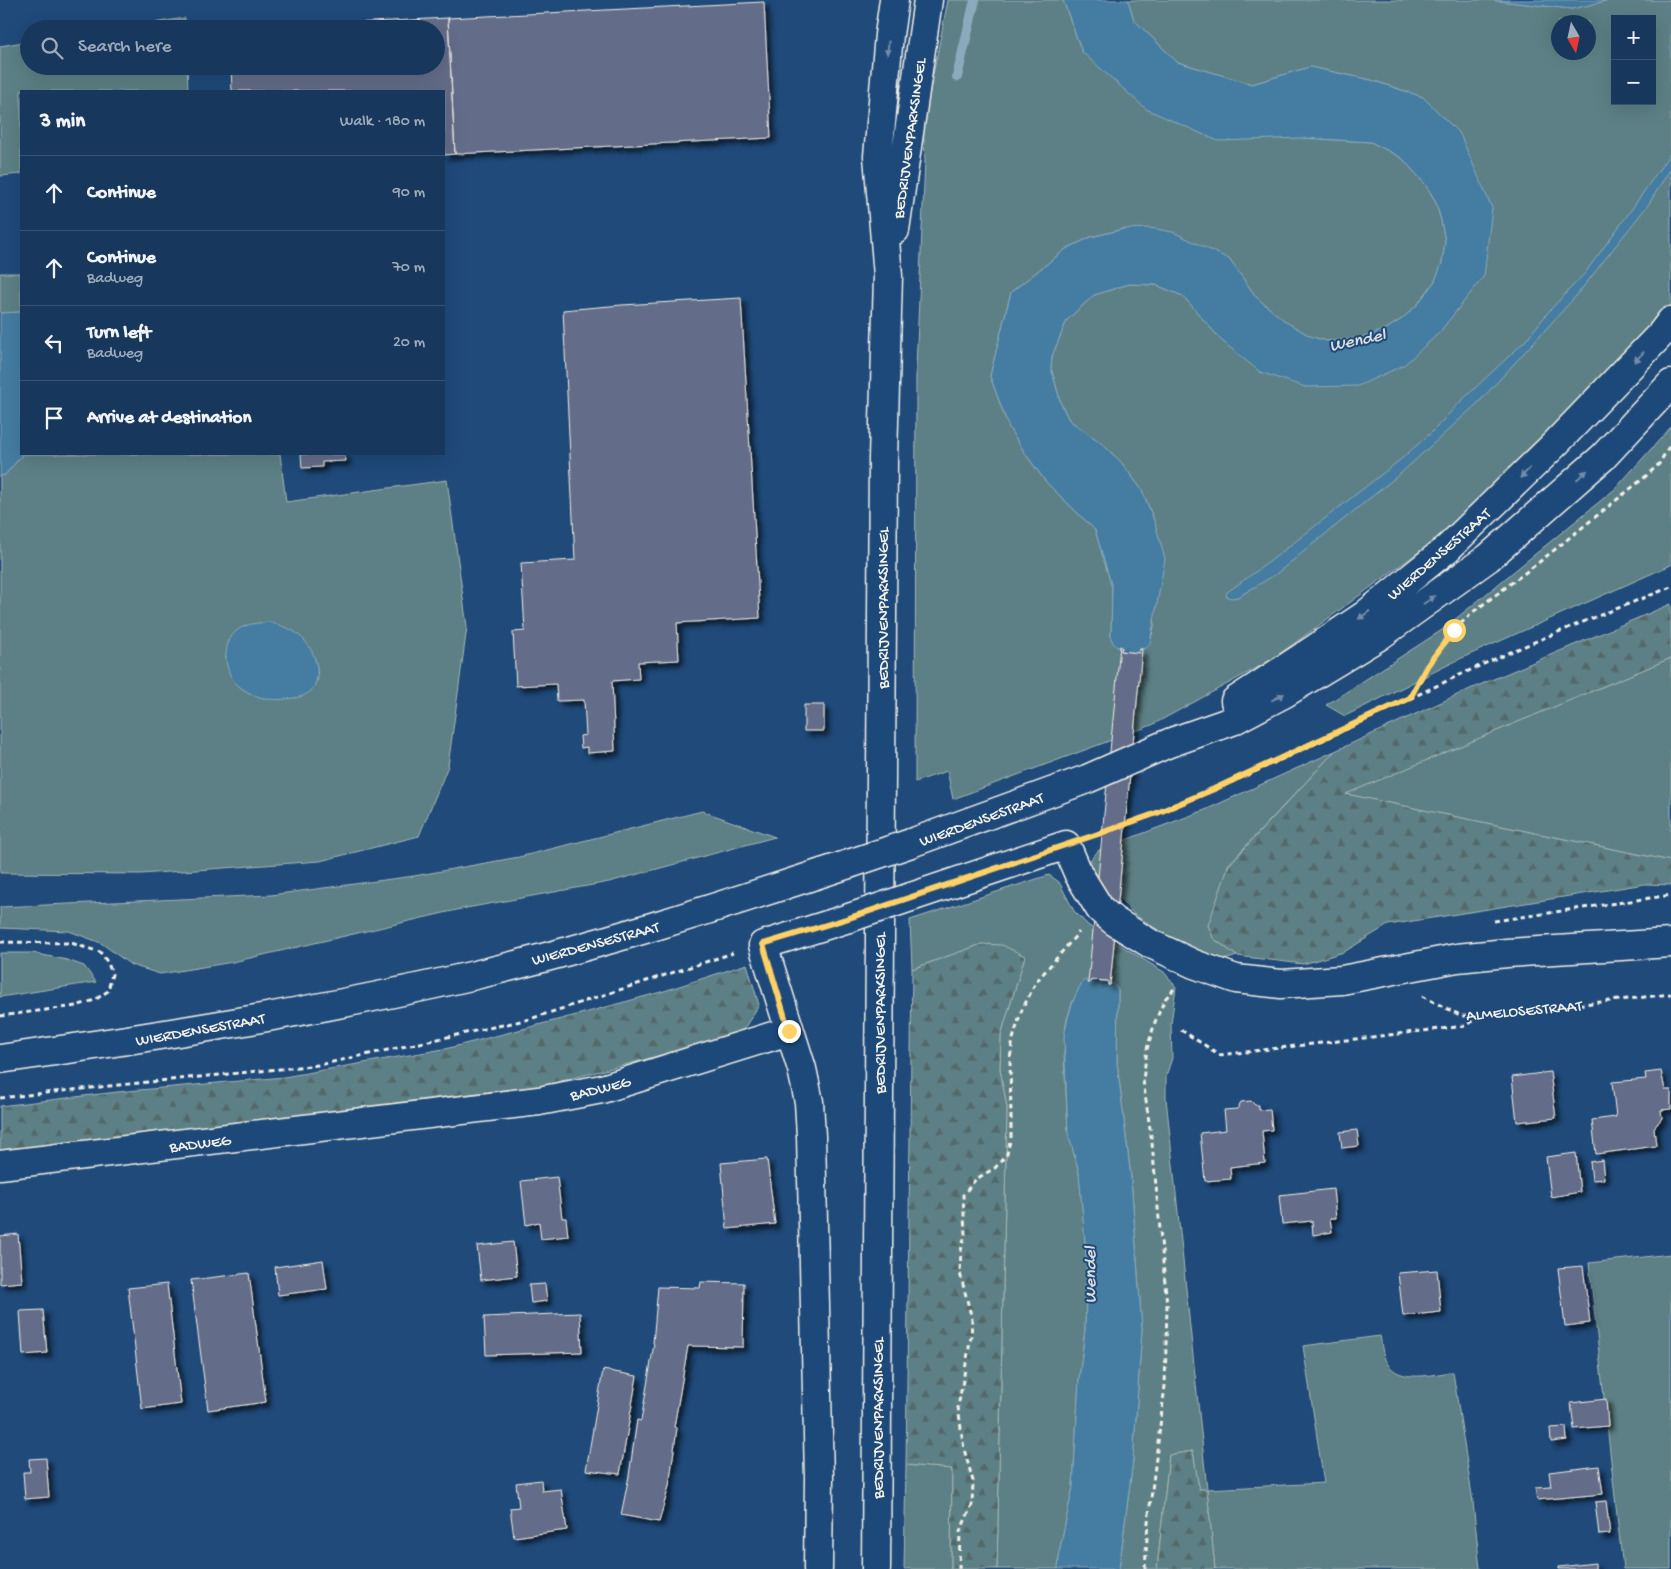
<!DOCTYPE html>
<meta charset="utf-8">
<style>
:root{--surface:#17385c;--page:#203f62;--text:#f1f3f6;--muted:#9eacbb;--line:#365272}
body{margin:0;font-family:"Gochi Hand",sans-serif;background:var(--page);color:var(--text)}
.controls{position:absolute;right:15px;top:15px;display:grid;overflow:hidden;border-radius:0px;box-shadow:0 5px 20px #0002}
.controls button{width:45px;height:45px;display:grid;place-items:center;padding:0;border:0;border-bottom:1px solid var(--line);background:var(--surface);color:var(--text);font:25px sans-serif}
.compass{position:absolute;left:1551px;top:15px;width:45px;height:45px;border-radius:50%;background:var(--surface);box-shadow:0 5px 20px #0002;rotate:171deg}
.stop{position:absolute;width:15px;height:15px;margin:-11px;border:4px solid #ffd166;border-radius:50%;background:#fff}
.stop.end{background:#ffd166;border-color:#fff;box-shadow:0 1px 5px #0008}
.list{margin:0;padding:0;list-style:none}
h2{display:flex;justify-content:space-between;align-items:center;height:65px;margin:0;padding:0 20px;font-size:21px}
h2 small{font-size:16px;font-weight:400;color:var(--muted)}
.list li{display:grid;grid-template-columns:32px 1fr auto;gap:15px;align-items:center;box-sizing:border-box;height:75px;padding:0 20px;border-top:1px solid var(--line)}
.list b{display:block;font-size:19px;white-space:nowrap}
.list p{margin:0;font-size:16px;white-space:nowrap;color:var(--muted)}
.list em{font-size:16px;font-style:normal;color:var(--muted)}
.icon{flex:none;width:28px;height:28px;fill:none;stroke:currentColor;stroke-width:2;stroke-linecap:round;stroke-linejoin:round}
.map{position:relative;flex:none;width:1671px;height:1569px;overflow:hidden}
.search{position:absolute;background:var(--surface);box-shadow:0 5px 20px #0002;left:20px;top:20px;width:425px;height:55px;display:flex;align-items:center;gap:12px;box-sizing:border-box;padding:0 18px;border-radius:28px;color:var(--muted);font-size:19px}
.panel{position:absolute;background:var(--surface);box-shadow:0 5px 20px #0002;left:20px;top:90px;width:425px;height:365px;border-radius:0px}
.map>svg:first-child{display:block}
.grass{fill:#5c8085;stroke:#a8b8b6;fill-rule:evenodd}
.forest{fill:url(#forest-firs);stroke:#a8b8b6}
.water{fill:#457ca1;stroke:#8babbd}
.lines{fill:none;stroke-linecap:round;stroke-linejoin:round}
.stream{stroke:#8babbd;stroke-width:10}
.building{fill:#646c88;stroke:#f4f1e8;filter:url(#shadow)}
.minor-casing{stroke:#f4f1e8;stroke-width:31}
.primary-casing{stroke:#f4f1e8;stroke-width:31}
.trunk-casing{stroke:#f4f1e8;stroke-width:31}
.path{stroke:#f4f1e8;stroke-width:3;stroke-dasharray:5 4;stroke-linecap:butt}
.minor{stroke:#1f4a7a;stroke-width:28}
.primary{stroke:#1f4a7a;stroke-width:28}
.trunk{stroke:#1f4a7a;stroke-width:28}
.minor-bridge-casing{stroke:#f4f1e8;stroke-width:31;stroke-linecap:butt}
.primary-bridge-casing{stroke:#f4f1e8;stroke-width:31;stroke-linecap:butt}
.minor-bridge{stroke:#1f4a7a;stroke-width:28}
.primary-bridge{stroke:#1f4a7a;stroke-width:28}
.oneway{fill:#748da6}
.route{stroke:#ffd166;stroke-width:6}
.labels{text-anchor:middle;stroke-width:4;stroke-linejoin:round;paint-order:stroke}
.street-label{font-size:16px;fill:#f4f1e8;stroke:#1f4a7a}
.water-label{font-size:18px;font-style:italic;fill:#dadfdd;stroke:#1f4a7a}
</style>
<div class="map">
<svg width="1671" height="1569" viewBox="0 0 1671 1569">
<defs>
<pattern id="forest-firs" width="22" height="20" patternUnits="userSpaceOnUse" patternTransform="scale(1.25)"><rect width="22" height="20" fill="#5c8085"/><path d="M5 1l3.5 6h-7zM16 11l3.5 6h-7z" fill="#536769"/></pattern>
<filter id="shadow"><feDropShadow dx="4.5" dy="4.5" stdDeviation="2.5" flood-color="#0009"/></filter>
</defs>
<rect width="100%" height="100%" fill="#1f4a7a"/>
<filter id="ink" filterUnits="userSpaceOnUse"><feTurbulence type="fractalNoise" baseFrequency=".02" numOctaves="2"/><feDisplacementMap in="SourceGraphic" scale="10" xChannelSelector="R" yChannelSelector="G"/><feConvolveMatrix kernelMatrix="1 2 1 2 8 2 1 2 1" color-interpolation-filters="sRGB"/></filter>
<g filter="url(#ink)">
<path class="grass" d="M948 0H1063L1082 52 1303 138 1371 142 1402 158 1425 184 1435 200 1441 220 1445 241 1442 263 1435 281 1417 305 1402 319 1386 329 1365 337 1345 340 1327 341 1312 337 1287 323 1257 298 1229 259 1124 229 1091 237 1066 249 1011 292 990 376 1009 428 1027 456 1046 482 1095 530 1112 587 1111 637 1122 647V651L1139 653 1140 649 1146 648 1150 643 1154 626 1155 523 1142 490 1121 462 1100 442 1069 420 1061 404 1051 368 1052 356 1067 320 1094 295 1129 284 1156 285 1183 296 1222 341 1305 387 1483 276 1423 97 1371 80 1310 67 1252 84 1177 62 1134 20 1128 0H1490L1572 9 1610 0H1671V305L1654 327 1549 436 1439 537 1273 659 1152 725 953 799 947 771 915 782 916 368 925 160 923 125ZM1615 19H1652V101H1615ZM1558 22H1588V52H1558Z
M185 18V29H115Z
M29 41V66H187L188 91H21V174L0 176V46Z
M0 273H21V312L0 313Z
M1671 427V565L1462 658 1345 716 1326 705 1442 630 1615 489Z
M23 454H280L286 502 447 480 467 627 448 766 419 836 320 861 141 874 0 873V476L5 475ZM229 640 314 657 317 667 318 680 264 698 252 694 240 687 234 680 227 665 226 657Z
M1671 658V861L1345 794Z
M1335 751 1228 865 1213 938 1237 956 1218 962 1164 934 1134 914 1095 872 1090 860 1099 850 1205 810Z
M702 811 775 837 609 882 461 909 233 962 160 974 131 965 101 943 69 931 0 928V907L271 895 414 876 519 857Z
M1049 875 1059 882 1074 911 1089 926 1164 972 1176 987 1171 1024 1172 1058 1166 1076V1098L1207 1489 1324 1483 1303 1346 1380 1336C1382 1344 1382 1356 1387 1363 1400 1384 1433 1374 1453 1372L1473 1502 1480 1569H1215L1207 1490 1199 1489 1193 1451 1169 1455 1157 1569H1119L1133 1460 1142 1329 1131 1178 1117 1062 1118 989 1108 985V982L1090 980V983L1083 981 1072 1003 1066 1023 1064 1054 1068 1132 1079 1172 1083 1217 1087 1265 1085 1330 1079 1380 1073 1487 1060 1548 1058 1569H997L1007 1108 1000 1069 1001 1035 1025 956 982 944 912 969 910 920Z
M0 953H33L67 960 84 966 96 982 0 997Z
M1671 1254V1569H1623L1589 1263Z
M906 1465 952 1469 951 1569H904Z"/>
<path class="forest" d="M1671 604V658L1346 794 1671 861V885L1645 884 1388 925 1344 952 1303 964 1237 956 1213 938 1208 925 1229 865 1335 751 1470 689Z
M982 944 1002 945 1025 956 1001 1035 1000 1069 1007 1108 997 1569H951L952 1469 906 1465 912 969Z
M747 964 759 1005 742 1032 636 1062 541 1086 0 1153V1106L117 1092 284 1077 449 1048 588 1012 661 992Z
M1193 1451 1199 1489H1207L1215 1569H1157L1169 1455Z"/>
<path class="water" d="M1063 0H1128L1134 20 1177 62 1252 84 1310 67 1371 80 1423 97 1460 134 1492 208 1484 276 1439 333 1404 365 1358 386 1305 387 1260 372 1222 341 1183 296 1156 285 1129 284 1094 295 1067 320 1052 356 1051 368 1061 404 1069 420 1100 442 1121 462 1142 490 1155 523 1165 559 1150 643 1146 648 1140 649 1139 653 1121 651 1122 647H1117L1113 643 1111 638 1112 587 1095 530 1046 482 1027 456 1009 428 990 376 1011 292 1066 249 1091 237 1124 229 1150 228 1173 232 1229 259 1257 298 1286 322 1312 337 1327 341 1345 340 1365 337 1386 329 1402 319 1417 305 1435 281 1442 263 1445 241 1441 220 1435 200 1425 184 1402 158 1371 142 1303 138 1218 141 1146 109 1082 52Z
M1490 0H1610L1572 9Z
M1671 152V168L1648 205 1576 296 1480 401 1401 473 1344 519 1276 574 1238 597 1231 598 1226 596 1227 592 1233 588 1269 562 1400 460 1433 431 1458 404 1525 341 1550 310 1585 273 1634 206Z
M21 312V454H23L5 475 0 476V313Z
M268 622C279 625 291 628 300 636 319 652 329 694 294 698 284 699 274 701 264 698 254 696 241 690 234 681 221 664 223 634 245 626 252 623 261 623 268 622Z
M1087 980 1088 983H1090L1091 980 1108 982V985H1110L1111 983 1118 989 1117 1062 1131 1178 1142 1329 1133 1460 1119 1569H1058L1060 1548 1073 1487 1079 1380 1085 1330 1087 1265 1079 1172 1068 1132 1064 1038C1067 1018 1072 999 1083 981Z"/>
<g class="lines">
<path class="stream" d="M957 77 975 0"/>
</g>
<path class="building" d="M764 2 771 138 455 154 448 18Z
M448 18 455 154 444 155V91H232L231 66H436V29H239Z
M741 298 760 618 677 623 679 660 638 662 639 679 612 681 615 751 587 753V747L581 748 580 736 586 735 584 700 557 701 556 684 516 686 513 632 525 631 521 563 575 560 563 310 622 305Z
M301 454H345L346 461 322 462V467L302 468Z
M1120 646 1122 647 1121 651 1139 653 1140 649H1142L1110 985H1108V981L1091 980 1090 983H1088Z
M804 705H824V731H804Z
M1661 1071 1665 1090H1671V1109L1661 1110 1662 1118 1654 1128 1656 1146 1596 1154 1592 1120 1616 1117 1612 1082 1646 1079 1645 1073Z
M1550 1072 1556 1118 1517 1122 1512 1077Z
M1251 1101 1255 1105H1259V1110L1270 1109 1272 1130 1262 1131 1265 1163 1230 1167 1231 1179 1205 1181 1200 1133 1226 1130 1224 1110 1237 1109 1241 1102Z
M1357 1130 1359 1146 1342 1148 1340 1132Z
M1576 1153 1580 1192 1551 1197 1546 1157Z
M767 1159 775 1224 727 1229 721 1163Z
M1602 1160 1604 1179 1592 1180 1590 1162Z
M557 1177 562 1218H566L568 1236 541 1239 539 1222 526 1225 521 1181Z
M1333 1189 1336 1218H1330L1332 1232 1313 1235 1312 1221 1282 1224 1279 1195Z
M18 1234 22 1282 0 1284V1236Z
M513 1242 517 1276 481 1280 477 1246Z
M323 1260 327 1289 278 1295 275 1267Z
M1583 1266 1590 1323 1565 1326 1558 1268Z
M1437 1270 1441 1312 1403 1316 1398 1273Z
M249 1273 266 1402 208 1410 191 1280Z
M701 1282 744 1283 743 1347 688 1346 674 1427 677 1428 669 1486 659 1522 621 1515 629 1476 637 1420 641 1421 654 1344 653 1343 658 1287 700 1288Z
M167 1284 181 1404 142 1409 128 1288Z
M545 1284 547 1301 531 1303 529 1285Z
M43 1310 47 1353 23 1355 20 1311Z
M580 1313 582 1352 486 1355 484 1317Z
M603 1370 637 1376 620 1474 586 1470Z
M1606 1399 1608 1426 1574 1429 1571 1403Z
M1566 1427 1567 1440 1551 1442 1550 1428Z
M46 1458 49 1497 25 1499 23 1472H30L29 1459Z
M1599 1466 1603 1494 1537 1500 1535 1488 1551 1487 1549 1472Z
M541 1480 542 1491 561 1489 567 1530 514 1537 510 1508 519 1507 516 1483Z
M1606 1501 1610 1534 1599 1535 1595 1502Z
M1595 1563V1569H1559V1567Z"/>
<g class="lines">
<g class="minor-casing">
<path id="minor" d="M911 897 1066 845 1079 875 1100 909 1114 921 1151 944 1194 964 1236 979 1281 984 1342 980 1457 958 1507 953 1671 943
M0 1165 539 1101 602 1089 789 1031
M818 1569 819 1478 811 1136 809 1102 802 1069 763 945 849 918"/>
</g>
<g class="primary-casing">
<path id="primary" d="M1235 701 1301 658 1365 615 1448 548 1556 443 1661 334 1671 321
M911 843 1087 779 1169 743 1232 721 1285 693 1379 636 1488 558 1603 457 1671 384
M0 1059C158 1036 315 1012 471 976 599 946 724 905 849 864"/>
</g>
<g class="trunk-casing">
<path id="trunk" d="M895 230 928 0
M876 1569 883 459 888 276 878 156 889 35 894 0"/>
</g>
<path class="path" d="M1410 698 1427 666 1454 630 1473 612 1538 563 1645 477 1659 464 1671 443
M1096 835C1222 792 1341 730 1462 674 1530 642 1601 615 1671 587
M1494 921 1671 895
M0 942 71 943 100 952 108 963 112 974 108 991 95 1000 76 1006 0 1016
M1422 996 1462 1016H1480L1671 994
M1181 1030 1220 1055 1465 1026 1480 1016
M0 1098 109 1086 319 1065 530 1019 733 953
M959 1569 960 1532 972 1505 973 1481 964 1449 958 1407 971 1337 972 1319 960 1273 961 1251 965 1234 963 1195 976 1179 995 1168 1007 1154 1011 1137V1116L1010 1059 1013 1039 1021 1012 1036 982 1079 932
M1145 1569 1148 1522 1165 1386 1167 1305 1152 1143 1143 1080 1147 1049 1155 1022 1165 999 1174 989"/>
<use href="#minor" class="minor"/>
<use href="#primary" class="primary"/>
<use href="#trunk" class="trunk"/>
<g class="minor-bridge-casing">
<path id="minor-bridge" d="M849 918 911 897"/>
</g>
<g class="primary-bridge-casing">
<path id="primary-bridge" d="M849 864 911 843"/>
</g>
<use href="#minor-bridge" class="minor-bridge"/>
<use href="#primary-bridge" class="primary-bridge"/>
</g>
<defs><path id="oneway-solid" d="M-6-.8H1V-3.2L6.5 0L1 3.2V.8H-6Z" transform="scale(1.25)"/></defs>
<g class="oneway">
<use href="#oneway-solid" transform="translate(888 48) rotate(95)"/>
<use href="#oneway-solid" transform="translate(1639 357) rotate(134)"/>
<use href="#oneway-solid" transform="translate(1525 473) rotate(135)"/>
<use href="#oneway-solid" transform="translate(1582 475) rotate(-41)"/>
<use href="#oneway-solid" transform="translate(1429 600) rotate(-35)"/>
<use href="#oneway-solid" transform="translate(1364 615) rotate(144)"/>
<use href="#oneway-solid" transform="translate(1278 697) rotate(-28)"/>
</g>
</g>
<g class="lines" filter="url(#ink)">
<path class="route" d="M789 1031 763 944 849 918 1098 834 1157 813 1214 789 1410 698 1427 666 1454 630"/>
</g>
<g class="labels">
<g class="street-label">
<text transform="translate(908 138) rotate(-82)" y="6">BEDRIJVENPARKSINGEL</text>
<text transform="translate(1438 553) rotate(-41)" y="6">WIERDENSESTRAAT</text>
<text transform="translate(882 608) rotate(-90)" y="6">BEDRIJVENPARKSINGEL</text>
<text transform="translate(981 818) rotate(-20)" y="6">WIERDENSESTRAAT</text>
<text transform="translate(595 942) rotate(-15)" y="6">WIERDENSESTRAAT</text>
<text transform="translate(1524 1009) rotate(-5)" y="6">ALMELOSESTRAAT</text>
<text transform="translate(879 1013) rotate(-90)" y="6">BEDRIJVENPARKSINGEL</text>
<text transform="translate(200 1028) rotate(-10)" y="6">WIERDENSESTRAAT</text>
<text transform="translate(600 1087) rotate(-14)" y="6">BADWEG</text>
<text transform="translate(200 1142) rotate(-7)" y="6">BADWEG</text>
<text transform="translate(877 1418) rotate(-90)" y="6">BEDRIJVENPARKSINGEL</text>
</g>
<g class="water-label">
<text transform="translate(1357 339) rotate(-12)" y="6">Wendel</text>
<text transform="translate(1089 1275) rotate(-90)" y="6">Wendel</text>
</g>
</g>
</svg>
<div class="controls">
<button>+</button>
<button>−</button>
</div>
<svg class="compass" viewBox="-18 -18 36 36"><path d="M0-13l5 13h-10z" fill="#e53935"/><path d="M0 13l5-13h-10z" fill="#9eacbb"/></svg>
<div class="stop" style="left:1454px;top:630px"></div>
<div class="stop end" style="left:789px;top:1031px"></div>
<div class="search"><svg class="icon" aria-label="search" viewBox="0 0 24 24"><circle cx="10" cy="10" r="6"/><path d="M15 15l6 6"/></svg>Search here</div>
<section class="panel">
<h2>3 min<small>Walk · 180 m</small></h2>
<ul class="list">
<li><svg class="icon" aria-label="ahead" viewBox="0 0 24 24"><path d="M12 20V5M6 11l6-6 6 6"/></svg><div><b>Continue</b></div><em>90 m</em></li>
<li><svg class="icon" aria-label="ahead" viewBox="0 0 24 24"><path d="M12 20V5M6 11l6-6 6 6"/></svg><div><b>Continue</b><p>Badweg</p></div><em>70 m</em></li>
<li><svg class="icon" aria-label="left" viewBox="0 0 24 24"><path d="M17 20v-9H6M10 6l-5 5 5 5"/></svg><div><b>Turn left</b><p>Badweg</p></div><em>20 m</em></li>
<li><svg class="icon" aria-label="arrive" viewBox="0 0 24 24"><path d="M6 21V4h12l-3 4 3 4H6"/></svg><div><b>Arrive at destination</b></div></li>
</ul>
</section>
</div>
